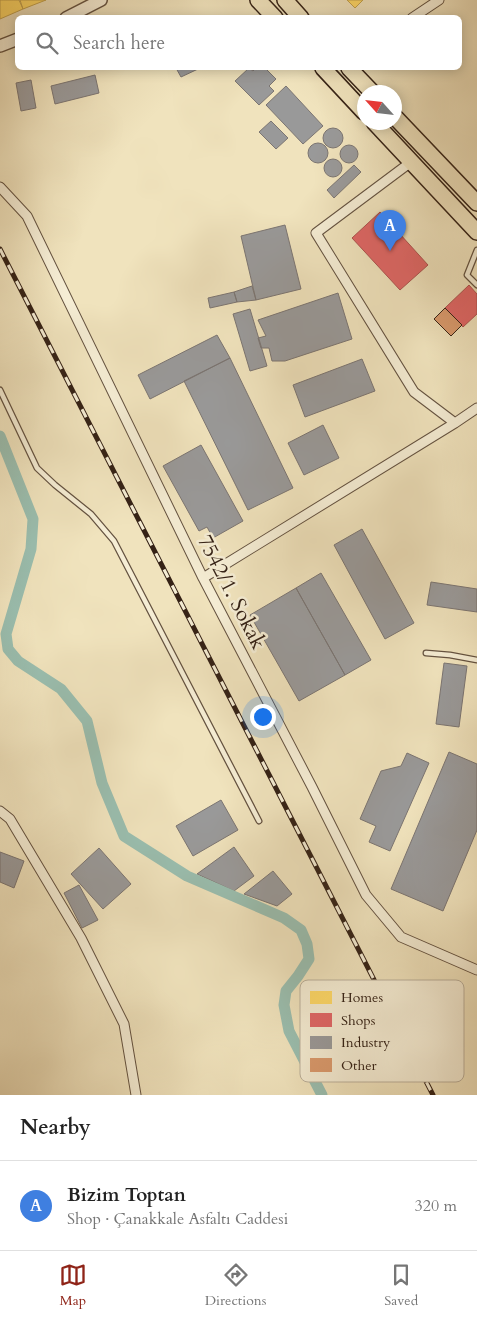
<!DOCTYPE html>
<meta charset="utf-8">
<style>
:root{--surface:#fff;--page:#f6f6f6;--text:#222;--muted:#767676;--line:#e0e0e0;--accent:#8f2418}
body{margin:0;font-family:Cardo,serif;background:var(--page);color:var(--text)}
.compass{position:absolute;left:357px;top:85px;width:45px;height:45px;border-radius:50%;background:var(--surface);box-shadow:0 2px 12px #0003;rotate:297deg}
.you{position:absolute;left:262px;top:716px;width:18px;height:18px;margin:-12px;border:4px solid #fff;border-radius:50%;background:#1a73e8;box-shadow:0 0 0 8px #1a73e833}
.badge{display:grid;place-items:center;width:32px;height:32px;border-radius:50%;background:var(--accent);color:#fff;font-size:16px;font-weight:700}
.pin{position:absolute;translate:-50% -41px;filter:drop-shadow(0 1px 2px #0008)}
.pin::after{content:'';position:absolute;top:26px;width:18px;height:15px;background:inherit;clip-path:polygon(0 0,100% 0,50% 100%)}
.list{margin:0;padding:0;list-style:none}
h2{display:flex;justify-content:space-between;align-items:center;height:65px;margin:0;padding:0 20px;font-size:21px}
h2 small{font-size:16px;font-weight:400;color:var(--muted)}
.list li{display:grid;grid-template-columns:32px 1fr auto;gap:15px;align-items:center;box-sizing:border-box;height:90px;padding:0 20px;border-top:1px solid var(--line)}
.list b{display:block;font-size:19px;white-space:nowrap}
.list p{margin:0;font-size:16px;white-space:nowrap;color:var(--muted)}
.list em{font-size:16px;font-style:normal;color:var(--muted)}
.icon{flex:none;width:28px;height:28px;fill:none;stroke:currentColor;stroke-width:2;stroke-linecap:round;stroke-linejoin:round}
.map{position:relative;flex:none;width:477px;height:1095px;overflow:hidden}
.search{position:absolute;background:var(--surface);box-shadow:0 2px 12px #0003;left:15px;right:15px;top:15px;height:55px;display:flex;align-items:center;gap:12px;box-sizing:border-box;padding:0 18px;border-radius:8px;color:var(--muted);font-size:19px}
.sheet{height:155px;background:var(--surface)}
nav{display:flex;justify-content:space-around;align-items:center;box-sizing:border-box;height:70px;border-top:1px solid var(--line);background:var(--surface);font-size:14px;color:var(--muted)}
nav a{display:grid;justify-items:center;gap:2px}
nav .on{color:var(--accent)}
.map>svg:first-child{display:block}
.homes{fill:#ffd966;stroke:#c2a24e}
.shops{fill:#e06666;stroke:#ad524e}
.industry{fill:#999;stroke:#7b7572}
.lines{fill:none;stroke-linecap:round;stroke-linejoin:round}
.canal{stroke:#9abeaf;stroke-width:11}
.building{fill:#da9a6d;stroke:#352216}
.service-casing{stroke:#645240;stroke-width:7}
.minor-casing{stroke:#645240;stroke-width:11}
.tertiary-casing{stroke:#645240;stroke-width:14}
.trunk-casing{stroke:#352216;stroke-width:18}
.service{stroke:#f5edd4;stroke-width:4.5}
.minor{stroke:#f5edd4;stroke-width:9}
.tertiary{stroke:#f5edd4;stroke-width:11}
.trunk{stroke:#f0e3bd;stroke-width:15}
.rail-casing{stroke:#352216;stroke-width:5}
.rail{stroke:#f5edd4;stroke-width:3;stroke-dasharray:9;stroke-linecap:butt}
.labels{text-anchor:middle;stroke-width:5;stroke-linejoin:round;paint-order:stroke}
.street-label{font-size:21px;fill:#352216;stroke:#f5edd4}
.key{fill:#f5edd4;stroke:#bbb09b;stroke-width:1}
.key-label{font-size:14px;fill:#352216}
</style>
<div class="map">
<svg width="477" height="1095" viewBox="0 0 477 1095">
<rect width="100%" height="100%" fill="#f0e3bd"/>
<filter id="stains"><feTurbulence type="fractalNoise" baseFrequency=".004" numOctaves="4"/><feColorMatrix values="0 0 0 0 .2 0 0 0 0 .09 0 0 0 0 .02 0 0 0 .5 -.17"/></filter>
<radialGradient id="worn" r=".72"><stop offset=".6" stop-color="#630" stop-opacity="0"/><stop offset="1" stop-color="#630" stop-opacity=".3"/></radialGradient>
<path class="homes" d="M0 0H19L23 9 0 19Z
M20 0H46L23 9Z
M347 0H363L355 8Z"/>
<path class="shops" d="M380 212 428 265 400 290 352 238Z
M469 285 477 294V314L463 327 445 308Z"/>
<path class="industry" d="M176 68H197L198 69 181 77Z
M249 68 253 71 256 68H265L276 79 269 86 274 91 259 105 235 81Z
M95 75 99 93 55 104 51 86Z
M31 80 36 108 21 111 16 83Z
M286 86 323 126 303 144 266 105Z
M271 121 288 138 276 149 259 132Z
M323 138a10 10 0 1 1 20 0a10 10 0 1 1-20 0Z
M308 153a10 10 0 1 1 20 0a10 10 0 1 1-20 0Z
M340 154a9 9 0 1 1 18 0a9 9 0 1 1-18 0Z
M324 168a9 9 0 1 1 18 0a9 9 0 1 1-18 0Z
M354 165 361 172 334 198 327 190Z
M285 225 301 289 256 300 241 236Z
M252 286 256 300 237 302 234 292Z
M234 292 237 302 210 308 208 298Z
M338 293 352 339 285 361H272L269 348H261L258 338 266 336 258 320Z
M250 309 267 366 250 371 233 314Z
M217 335 230 358 150 399 138 375Z
M230 358 293 488 248 510 184 381Z
M362 359 375 391 305 417 293 385Z
M323 425 339 458 304 475 288 443Z
M201 445 243 521 213 538 207 527 199 531 163 466Z
M362 529 414 623 385 639 334 545Z
M321 573 371 660 345 675 296 588Z
M431 582 477 589V612L427 605Z
M296 588 345 675 299 701 250 615Z
M444 663 467 666 459 727 436 724Z
M449 752 477 764V830L443 911 391 889Z
M407 753 429 763 390 851 369 842 376 826 360 819 381 771 401 766Z
M221 800 238 830 193 856 176 826Z
M234 847 254 876 234 891 197 874Z
M99 848 131 884 103 909 71 874Z
M0 852 24 861 14 888 0 882Z
M273 871 292 894 277 906 244 894Z
M79 885 98 920 82 928 64 893Z"/>
<g class="lines">
<path class="canal" d="M0 436 33 519 31 549 6 634 8 649 18 661 61 689 87 721 102 783 124 836 187 876 284 918 301 930 307 944 309 959 298 976 286 991 284 1005 289 1031 322 1095"/>
</g>
<path class="building" d="M445 308 462 325 451 336 434 319Z"/>
<g class="lines">
<g class="service-casing">
<path id="service" d="M477 250 467 275 477 285
M0 390 37 468 55 485 91 514 114 541 259 821
M426 653 450 655 477 660"/>
</g>
<g class="minor-casing">
<path id="minor" d="M412 18 439 0
M411 162 316 233 414 392 455 423
M0 187 27 216 203 578 312 787 366 895 401 937 477 970
M203 578 455 423 477 408
M0 811 10 819 81 938 124 1024 136 1095"/>
</g>
<g class="tertiary-casing">
<path id="tertiary" d="M66 18 101 0
M0 46 18 39"/>
</g>
<g class="trunk-casing">
<path id="trunk" d="M258 0 275 18
M285 0 301 18
M323 68 364 112
M349 68 372 92
M394 116 477 203
M374 122 477 232"/>
</g>
<use href="#service" class="service"/>
<use href="#minor" class="minor"/>
<use href="#tertiary" class="tertiary"/>
<use href="#trunk" class="trunk"/>
<g class="rail-casing">
<path id="rail" d="M0 249 433 1095"/>
</g>
<use href="#rail" class="rail"/>
</g>
<g class="labels">
<g class="street-label">
<text transform="translate(232 592) rotate(63)" y="7">7542/1. Sokak</text>
</g>
</g>
<rect x="300" y="980" width="164" height="102" rx="8" class="key"/>
<rect x="310" y="991" width="22" height="13" fill="#ffd966"/>
<rect x="310" y="1013" width="22" height="14" fill="#e06666"/>
<rect x="310" y="1036" width="22" height="13" fill="#999"/>
<rect x="310" y="1058" width="22" height="14" fill="#da9a6d"/>
<g class="key-label">
<text x="341" y="1002">Homes</text>
<text x="341" y="1025">Shops</text>
<text x="341" y="1047">Industry</text>
<text x="341" y="1070">Other</text>
</g>
<rect width="100%" height="100%" filter="url(#stains)"/>
<rect width="100%" height="100%" fill="url(#worn)"/>
</svg>
<svg class="compass" viewBox="-18 -18 36 36"><path d="M0-13l5 13h-10z" fill="#e53935"/><path d="M0 13l5-13h-10z" fill="#767676"/></svg>
<div class="you"></div>
<div class="pin badge" style="left:390px;top:251px;background:#3f7fe0">A</div>
<div class="search"><svg class="icon" aria-label="search" viewBox="0 0 24 24"><circle cx="10" cy="10" r="6"/><path d="M15 15l6 6"/></svg>Search here</div>
</div>
<section class="sheet">
<h2>Nearby<small></small></h2>
<ul class="list">
<li><span class="badge" style="background:#3f7fe0">A</span><div><b>Bizim Toptan</b><p>Shop · Çanakkale Asfaltı Caddesi</p></div><em>320 m</em></li>
</ul>
</section>
<nav>
<a class="on"><svg class="icon" aria-label="map" viewBox="0 0 24 24"><path d="M3 6l6-2 6 2 6-2v14l-6 2-6-2-6 2zM9 4v14M15 6v14"/></svg>Map</a>
<a><svg class="icon" aria-label="directions" viewBox="0 0 24 24"><path d="M12 3l9 9-9 9-9-9zM9 14v-3h6M13 9l2 2-2 2"/></svg>Directions</a>
<a><svg class="icon" aria-label="saved" viewBox="0 0 24 24"><path d="M7 4h10v16l-5-4-5 4z"/></svg>Saved</a>
</nav>
